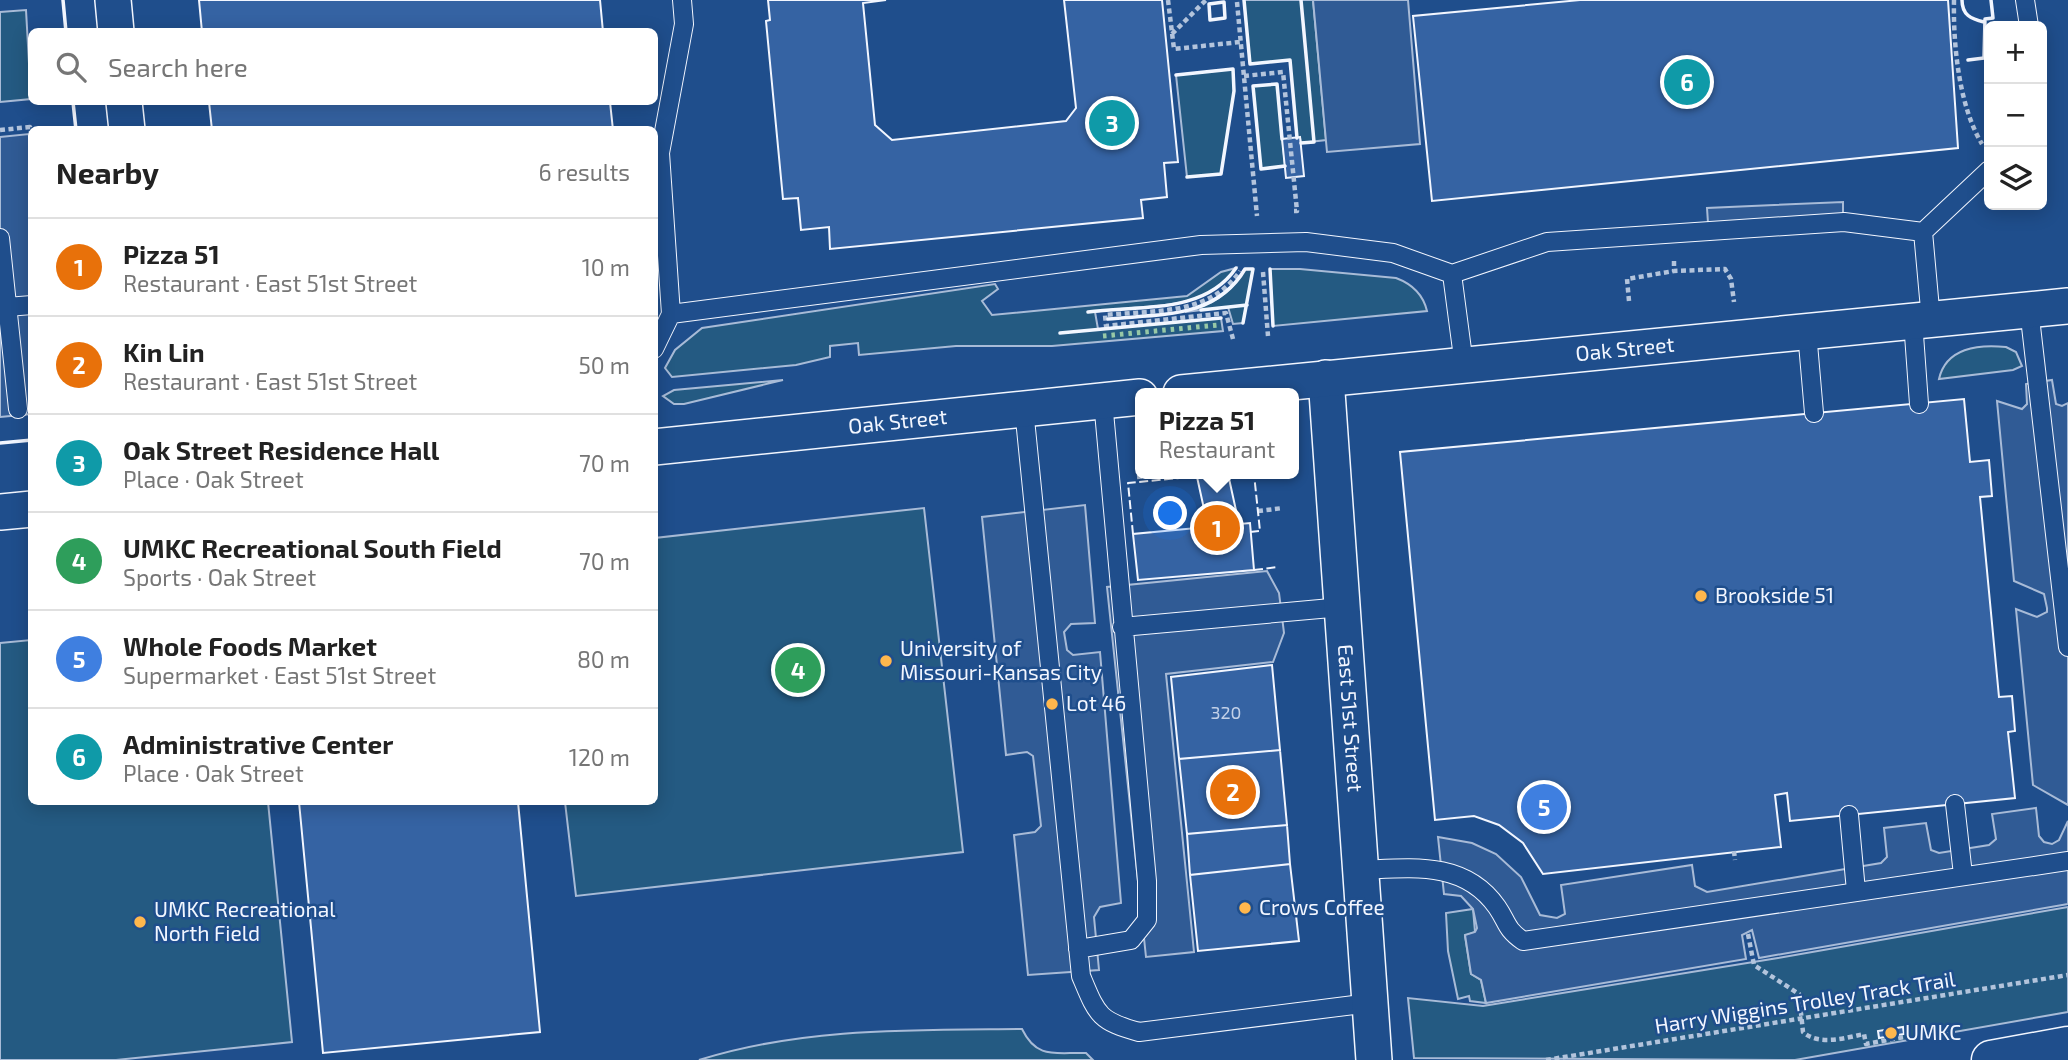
<!DOCTYPE html>
<meta charset="utf-8">
<style>
:root{--surface:#fff;--page:#f6f6f6;--text:#222;--muted:#767676;--line:#e0e0e0;--accent:#856535}
body{margin:0;font-family:"Exo 2",sans-serif;background:var(--page);color:var(--text)}
.controls{position:absolute;right:21px;top:21px;display:grid;overflow:hidden;border-radius:10px;box-shadow:0 4px 18px #0003}
.controls button{width:63px;height:63px;display:grid;place-items:center;padding:0;border:0;border-bottom:2px solid var(--line);background:var(--surface);color:var(--text);font:35px sans-serif}
.you{position:absolute;left:1171px;top:514px;width:24px;height:24px;margin:-18px;border:5px solid #fff;border-radius:50%;background:#1a73e8;box-shadow:0 0 0 10px #1a73e833}
.badge{display:grid;place-items:center;width:46px;height:46px;border-radius:50%;background:var(--accent);color:#fff;font-size:23px;font-weight:700}
.pin{position:absolute;translate:-50% -50%;border:4px solid #fff;box-shadow:0 2px 7px #0006}
.popup{position:absolute;left:1135px;top:388px;width:164px;height:91px;box-sizing:border-box;display:grid;place-content:center;border-radius:10px;background:var(--surface);filter:drop-shadow(0 2px 5px #0005);font-size:23px;white-space:nowrap;color:var(--muted)}
.popup b{font-size:26px;color:var(--text)}
.popup::after{content:'';position:absolute;left:50%;top:100%;margin-left:-14px;border:14px solid transparent;border-top-color:var(--surface)}
.list{margin:0;padding:0;list-style:none}
h2{display:flex;justify-content:space-between;align-items:center;height:91px;margin:0;padding:0 28px;font-size:30px}
h2 small{font-size:23px;font-weight:400;color:var(--muted)}
.list li{display:grid;grid-template-columns:46px 1fr auto;gap:21px;align-items:center;box-sizing:border-box;height:98px;padding:0 28px;border-top:2px solid var(--line)}
.list b{display:block;font-size:26px;white-space:nowrap}
.list p{margin:0;font-size:23px;white-space:nowrap;color:var(--muted)}
.list em{font-size:23px;font-style:normal;color:var(--muted)}
.icon{flex:none;width:38px;height:38px;fill:none;stroke:currentColor;stroke-width:2;stroke-linecap:round;stroke-linejoin:round}
.map{position:relative;flex:none;width:2068px;height:1060px;overflow:hidden}
.search{position:absolute;background:var(--surface);box-shadow:0 4px 18px #0003;left:28px;top:28px;width:630px;height:77px;display:flex;align-items:center;gap:18px;box-sizing:border-box;padding:0 24px;border-radius:10px;color:var(--muted);font-size:26px}
.panel{position:absolute;background:var(--surface);box-shadow:0 4px 18px #0003;left:28px;top:126px;width:630px;height:679px;border-radius:10px}
.map>svg:first-child{display:block}
.green{fill:#245a82;stroke:#a8bbd7;stroke-width:2}
.parking{fill:#305b95;stroke:#a8bbd7;stroke-width:2}
.building{fill:#3563a3;stroke:#f2f6ff;stroke-width:2}
.lines{fill:none;stroke-linecap:round;stroke-linejoin:round}
.service-casing{stroke:#f2f6ff;stroke-width:20}
.minor-casing{stroke:#f2f6ff;stroke-width:38}
.secondary-casing{stroke:#f2f6ff;stroke-width:41}
.path{stroke:#b3c4dc;stroke-width:4.5;stroke-dasharray:5 3.5;stroke-linecap:butt}
.service{stroke:#1f4e8c;stroke-width:18}
.minor{stroke:#1f4e8c;stroke-width:35}
.secondary{stroke:#1f4e8c;stroke-width:38}
.hedge{stroke:#97c8a6;stroke-width:5;stroke-dasharray:3.5 5;stroke-linecap:butt}
.fence{stroke:#f2f6ff;stroke-width:2;stroke-dasharray:9 3.5;stroke-linecap:butt}
.wall{stroke:#f2f6ff;stroke-width:3.5}
.poi-dot{fill:#ffb74d;stroke:#1f4e8c;stroke-width:2.5}
.labels{text-anchor:middle;stroke-width:5;stroke-linejoin:round;paint-order:stroke}
.number-label{font-size:18px;fill:#c3d1e8}
.street-label{font-size:21px;fill:#f2f6ff;stroke:#1f4e8c}
.poi-label{font-size:21px;fill:#f2f6ff;stroke:#1f4e8c;text-anchor:start}
</style>
<div class="map">
<svg width="2068" height="1060" viewBox="0 0 2068 1060">
<rect width="100%" height="100%" fill="#1f4e8c"/>
<path class="green" d="M1244 0H1313L1326 140 1301 143 1300 137 1297 138 1290 60 1250 64Z
M26 10 31 99 0 102V12Z
M1233 69 1234 91 1221 174 1187 177 1176 75Z
M1277 84 1285 166 1261 169 1253 86Z
M1236 268C1204 315 1143 303 1095 312L1098 329 1221 318 1223 331 1052 346H956L859 355 858 343 830 346V357L796 365 672 377 665 368 675 350 702 328 995 284 998 289 982 301 992 315 1187 296 1221 272Z
M1245 269H1253L1243 323 1233 324 1228 307 1185 312C1212 306 1231 293 1245 269Z
M1270 269H1300L1396 278C1412 284 1423 294 1427 311L1273 326Z
M2006 347 2016 352 2022 366 2013 370 1939 379C1946 348 1978 344 2006 347Z
M783 380 684 404H674L663 396 674 390Z
M924 508 963 852 576 896 565 802H654L655 538Z
M31 640 32 802H268L292 1042 116 1060H0V643Z
M2068 907V1012L1795 1060 1414 1058 1408 998 1483 1006 1778 958Z
M1473 909 1475 932 1465 936 1471 974 1481 980 1486 1003 1470 1001 1469 996 1458 999 1448 951 1446 913Z
M1022 1029C1037 1060 1056 1052 1086 1053L1093 1060H699C804 1027 914 1030 1022 1029Z"/>
<path class="parking" d="M1313 0H1408L1420 144 1327 152Z
M29 134 31 414 0 417V137Z
M1843 202V217L1708 223 1707 208Z
M2052 380 2056 404 2062 406 2068 403V805L2033 785 2016 609 2037 617 2047 612V608L2044 594 2014 581 1997 401 2022 409 2027 404 2026 384Z
M1085 505 1095 623 1071 624 1064 632 1067 650 1073 655 1100 652 1121 903 1100 907 1094 917 1099 970 1028 975 1014 835 1035 832 1041 826 1033 756 1027 752 1006 755 982 517Z
M1267 571 1279 593 1284 633 1273 662 1166 674 1194 952 1146 957 1107 587Z
M2036 808 2039 836 2044 842 2052 844 2059 840 2068 821V904L1759 958 1752 930 1742 935 1746 959 1486 1003 1481 980 1471 974 1465 935 1475 932 1477 928 1473 909 1461 896 1444 894 1438 837 1472 843 1496 854 1521 877 1540 915 1557 918 1565 914 1561 885 1692 865 1695 886 1707 892 1881 863 1887 857 1884 828 1926 823 1931 850 1939 853 1989 845 1996 839 1992 814Z"/>
<path class="building" d="M199 0H600L603 32H202Z
M768 0H886L863 3 875 125 892 140 1066 121 1076 108 1064 0H1162L1178 162 1164 163 1167 197 1141 200 1143 218 830 249 829 227 801 230 798 198 783 199 766 21 770 20Z
M1580 0H1948L1958 148 1432 201 1413 16Z
M209 102H610L613 130H212Z
M1300 137 1304 176 1286 178 1282 139Z
M1964 399 1970 462 1989 460 1992 496 1980 497 1999 697 2012 696 2015 731 2008 732 2015 798 1790 821 1787 793 1775 795 1781 847 1543 874 1523 843 1499 825 1474 816 1435 820 1400 452Z
M1228 474 1239 524 1208 527 1197 477Z
M1250 523 1254 570 1138 580 1133 534Z
M1272 665 1280 750 1179 759 1171 677Z
M1280 750 1287 825 1187 834 1179 759Z
M299 802H518L540 1032 323 1053Z
M1287 825 1290 864 1190 875 1187 834Z
M1290 864 1299 941 1198 951 1190 875Z
M1903 1027 1904 1034 1879 1038 1878 1031Z"/>
<g class="lines">
<g class="service-casing">
<path id="service" d="M2025 0 2029 26
M1923 232 1989 170
M0 238 18 409
M1452 274 1547 242 1844 222 1923 232 1931 320
M7 307 32 305
M2029 309 2068 647
M671 314 1201 245 1306 242 1393 253 1452 274 1464 365
M1913 321 1919 404
M1807 332 1814 413
M654 349 671 314 660 153 684 24 682 0
M1024 409 1081 976C1097 1014 1098 1021 1139 1032L1370 1003
M1122 627 1342 607
M1955 804 1963 875
M1849 815 1856 891
M1361 870C1411 868 1464 860 1497 907 1508 923 1505 928 1523 941L2068 861
M1078 949 1131 940 1147 920V881L1103 401"/>
</g>
<g class="minor-casing">
<g id="minor">
<path d="M113 0 116 32"/>
<path d="M124 102 127 130"/>
<path id="s1" d="M1326 378 1374 1060"/>
<path id="s2" d="M1181 393 2068 306"/>
<path id="s3" d="M654 447 1140 397"/>
<path d="M0 512 32 509"/>
</g>
</g>
<g class="secondary-casing">
<path id="secondary" d="M1991 1060 2068 1046"/>
</g>
<path class="path" d="M1168 0 1174 49 1240 42
M1954 0C1953 45 1959 106 1982 144
M1237 2 1257 216
M1172 34 1206 0
M1244 76 1283 72 1297 211H1294
M0 130 30 127 32 137
M1674 261V271L1725 269 1731 279 1734 302
M1263 272 1268 336
M1629 301 1627 279 1674 271
M1233 339 1226 313 1106 326 1105 315C1154 310 1210 316 1240 271
M1137 477 1174 474
M1258 511 1283 508
M1734 851 1735 860
M1748 934 1754 965 1799 994 1803 1032C1819 1046 1845 1038 1864 1034L1866 1044 1904 1037
M1546 1060 2068 975"/>
<use href="#service" class="service"/>
<use href="#minor" class="minor"/>
<use href="#secondary" class="secondary"/>
<path class="hedge" d="M1103 336 1218 325"/>
<path class="fence" d="M1250 532 1260 531 1254 474
M1133 534 1128 483 1200 476
M1254 570 1278 567"/>
<path class="wall" d="M63 0 66 32
M1244 0 1250 64 1290 60 1297 138
M1301 0 1314 142 1301 143
M1962 0C1962 15 1971 19 1984 22
M1224 2 1225 18 1210 20 1209 4Z
M1968 60 1984 58 1985 19 1993 18 1991 0
M1176 75 1233 69 1234 91 1221 174 1187 177
M73 102 76 130
M1282 139 1277 84 1253 86 1261 169 1285 166
M1270 269 1273 326
M1201 310 1247 305
M1088 312C1138 305 1204 315 1236 268
M1108 319C1159 314 1216 319 1245 269H1253L1243 323
M1060 333 1221 318
M0 443 32 440"/>
</g>
<g class="poi-dot">
<circle cx="1701" cy="596" r="7"/>
<circle cx="886" cy="661" r="7"/>
<circle cx="1052" cy="704" r="7"/>
<circle cx="1245" cy="908" r="7"/>
<circle cx="140" cy="922" r="7"/>
<circle cx="1891" cy="1033" r="7"/>
</g>
<g class="labels">
<g class="number-label">
<text x="1226" y="719">320</text>
</g>
<g class="street-label">
<text dy="7" stroke="none"><textPath href="#s2" startOffset="446">Oak Street</textPath></text>
<text dy="7" stroke="none"><textPath href="#s3" startOffset="245">Oak Street</textPath></text>
<text dy="7" stroke="none"><textPath href="#s1" startOffset="341">East 51st Street</textPath></text>
<text transform="translate(1805 1003) rotate(-9)" y="7">Harry Wiggins Trolley Track Trail</text>
</g>
<g class="poi-label">
<text x="1715" y="603">Brookside 51</text>
<text x="900" y="656">University of<tspan x="900" dy="24">Missouri-Kansas City</tspan></text>
<text x="1066" y="711">Lot 46</text>
<text x="1259" y="915">Crows Coffee</text>
<text x="154" y="917">UMKC Recreational<tspan x="154" dy="24">North Field</tspan></text>
<text x="1905" y="1040">UMKC</text>
</g>
</g>
</svg>
<div class="controls">
<button>+</button>
<button>−</button>
<button><svg class="icon" aria-label="layers" viewBox="0 0 24 24"><path d="M12 4l9 5-9 5-9-5zM3 14l9 5 9-5"/></svg></button>
</div>
<div class="you"></div>
<div class="pin badge" style="left:1217px;top:528px;background:#e8710a">1</div>
<div class="popup"><b>Pizza 51</b>Restaurant</div>
<div class="pin badge" style="left:1233px;top:792px;background:#e8710a">2</div>
<div class="pin badge" style="left:1112px;top:123px;background:#0f9aa8">3</div>
<div class="pin badge" style="left:798px;top:670px;background:#2e9e5b">4</div>
<div class="pin badge" style="left:1544px;top:807px;background:#3f7fe0">5</div>
<div class="pin badge" style="left:1687px;top:82px;background:#0f9aa8">6</div>
<div class="search"><svg class="icon" aria-label="search" viewBox="0 0 24 24"><circle cx="10" cy="10" r="6"/><path d="M15 15l6 6"/></svg>Search here</div>
<section class="panel">
<h2>Nearby<small>6 results</small></h2>
<ul class="list">
<li><span class="badge" style="background:#e8710a">1</span><div><b>Pizza 51</b><p>Restaurant · East 51st Street</p></div><em>10 m</em></li>
<li><span class="badge" style="background:#e8710a">2</span><div><b>Kin Lin</b><p>Restaurant · East 51st Street</p></div><em>50 m</em></li>
<li><span class="badge" style="background:#0f9aa8">3</span><div><b>Oak Street Residence Hall</b><p>Place · Oak Street</p></div><em>70 m</em></li>
<li><span class="badge" style="background:#2e9e5b">4</span><div><b>UMKC Recreational South Field</b><p>Sports · Oak Street</p></div><em>70 m</em></li>
<li><span class="badge" style="background:#3f7fe0">5</span><div><b>Whole Foods Market</b><p>Supermarket · East 51st Street</p></div><em>80 m</em></li>
<li><span class="badge" style="background:#0f9aa8">6</span><div><b>Administrative Center</b><p>Place · Oak Street</p></div><em>120 m</em></li>
</ul>
</section>
</div>
